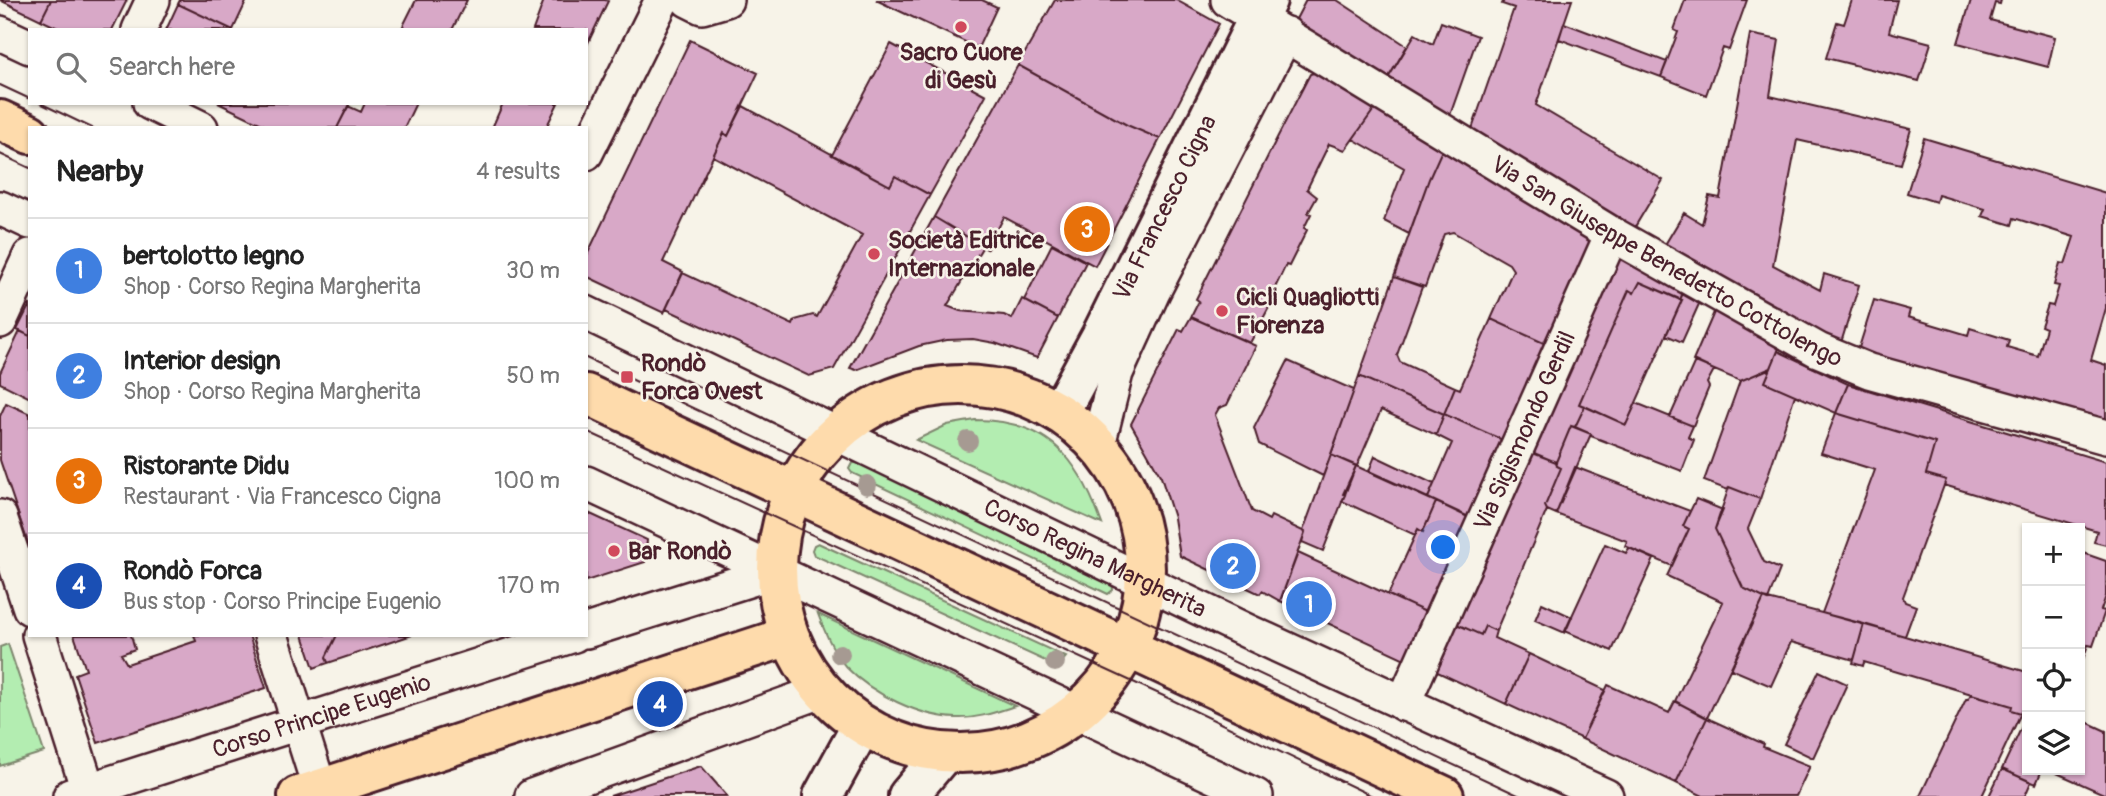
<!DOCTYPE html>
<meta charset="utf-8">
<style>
:root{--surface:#fff;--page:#f6f6f6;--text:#222;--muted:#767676;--line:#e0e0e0;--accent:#d1495b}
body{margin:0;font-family:Pangolin,sans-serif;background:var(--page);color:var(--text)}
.controls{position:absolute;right:21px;bottom:21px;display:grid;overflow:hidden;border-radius:0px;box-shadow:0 2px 5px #0004}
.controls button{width:63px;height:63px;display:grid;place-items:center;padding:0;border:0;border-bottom:2px solid var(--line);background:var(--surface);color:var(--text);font:35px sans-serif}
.you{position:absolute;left:1444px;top:548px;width:24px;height:24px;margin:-18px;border:5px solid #fff;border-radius:50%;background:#1a73e8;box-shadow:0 0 0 10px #1a73e833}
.badge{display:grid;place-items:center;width:46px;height:46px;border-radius:50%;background:var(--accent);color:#fff;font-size:23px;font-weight:700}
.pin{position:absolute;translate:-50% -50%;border:4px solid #fff;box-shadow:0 2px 7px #0006}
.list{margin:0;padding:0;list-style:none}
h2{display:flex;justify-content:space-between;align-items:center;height:91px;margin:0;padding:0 28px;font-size:30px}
h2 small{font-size:23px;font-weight:400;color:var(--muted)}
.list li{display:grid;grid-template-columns:46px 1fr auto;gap:21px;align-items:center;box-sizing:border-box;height:105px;padding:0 28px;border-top:2px solid var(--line)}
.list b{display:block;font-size:26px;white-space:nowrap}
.list p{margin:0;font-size:23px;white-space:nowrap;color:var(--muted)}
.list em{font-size:23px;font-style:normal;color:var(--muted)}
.icon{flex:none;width:38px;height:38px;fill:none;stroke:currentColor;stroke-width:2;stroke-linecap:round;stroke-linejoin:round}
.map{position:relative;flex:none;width:2106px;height:796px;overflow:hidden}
.search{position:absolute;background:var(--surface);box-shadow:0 2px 5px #0004;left:28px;top:28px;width:560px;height:77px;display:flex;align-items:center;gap:18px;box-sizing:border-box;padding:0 24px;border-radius:0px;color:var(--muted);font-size:26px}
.panel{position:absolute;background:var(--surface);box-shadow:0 2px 5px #0004;left:28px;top:126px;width:560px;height:511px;border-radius:0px}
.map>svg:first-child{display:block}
.green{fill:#b3edb1;stroke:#7e866e;stroke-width:2}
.building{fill:#d8a8c7;stroke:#4a1f2b;stroke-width:2}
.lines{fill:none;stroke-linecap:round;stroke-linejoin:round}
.street-casing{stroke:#4a1f2b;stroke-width:38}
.secondary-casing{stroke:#4a1f2b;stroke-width:44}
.primary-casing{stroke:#4a1f2b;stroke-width:44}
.street{stroke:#f7f3e8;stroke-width:33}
.secondary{stroke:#f7f3e8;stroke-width:38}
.primary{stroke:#fedbac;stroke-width:38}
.tram{stroke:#4a1f2b;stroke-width:2}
.tree{fill:#a69a92}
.poi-dot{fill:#d1495b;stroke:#f7f3e8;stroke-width:2.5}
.labels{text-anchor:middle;stroke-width:5;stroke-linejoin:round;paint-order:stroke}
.poi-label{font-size:24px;font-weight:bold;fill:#4a1f2b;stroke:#f7f3e8;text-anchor:start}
.street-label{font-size:24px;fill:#4a1f2b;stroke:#f7f3e8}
</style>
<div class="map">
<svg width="2106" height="796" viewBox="0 0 2106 796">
<rect width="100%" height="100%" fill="#f7f3e8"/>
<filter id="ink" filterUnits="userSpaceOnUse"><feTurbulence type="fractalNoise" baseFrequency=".0143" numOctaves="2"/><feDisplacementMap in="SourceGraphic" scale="14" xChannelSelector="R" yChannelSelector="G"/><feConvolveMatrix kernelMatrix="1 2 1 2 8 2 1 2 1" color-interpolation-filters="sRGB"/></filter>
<g filter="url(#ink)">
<path class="green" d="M975 420C1049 420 1079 459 1102 524L916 440 947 425Z
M852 463H859L1112 581 1113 590 1108 594 852 473 849 469Z
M818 543 1066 657 1061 663 1054 665 814 555 812 550 814 545Z
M818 614 1015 706C996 712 977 719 957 718 920 717 872 694 846 667 833 652 825 633 818 614Z
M8 644 44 752 0 766V647Z"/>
<path class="building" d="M0 0H51L41 20Z
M51 0H127L112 30H62L41 20Z
M180 0H247L233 30 178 4Z
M416 0H467L452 30H401Z
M544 0H605L608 1 586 47V30H533Z
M876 0H982L997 7 978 48Z
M1055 0H1176L1219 24 1160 139 1127 125 1018 65Z
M1306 0H1337L1407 46 1387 80 1295 21Z
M1504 0H1572L1536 105 1663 180 1633 230 1471 132 1514 8 1502 4Z
M1685 0H1747L1729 50 1723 48 1706 95 1661 77 1678 32 1674 30Z
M1852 0H1897L1889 32 1931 43 1919 81 1826 58 1837 22 1844 24Z
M1971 0H2001L2000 4 1995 3 1990 20 2055 37 2048 67 1958 43Z
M178 4 233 30H166Z
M1441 22 1478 36 1449 118 1387 80 1415 34 1433 44Z
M1564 23 1667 62 1661 77 1559 39Z
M1750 34 1779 40 1770 96 1911 129 1901 164 1797 140 1773 265 1820 290 1824 274 1859 285 1840 346 1663 248 1684 213 1702 224 1709 196 1720 198Z
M690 40 758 73 728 136 724 133 663 262 683 272 664 313 586 276V257Z
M891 44 986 95 930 195 895 176 890 186 832 155Z
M1018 65 1127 125 1160 139 1095 266 1004 217 987 249 934 217Z
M1314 73 1375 108 1345 150 1329 144 1307 189 1317 197 1308 213 1311 214 1304 228 1307 230 1289 266 1286 265 1271 296 1274 298 1250 343 1191 317 1199 301 1196 299 1277 138 1310 74Z
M218 103H350L337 128H270Z
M365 103H416L404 128H337L348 106 361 112Z
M503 103H558L546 128H492Z
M743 106 890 186 895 176 930 195 834 369 809 376 666 309 683 273 793 325 795 320 813 315 817 317 862 235 713 156 724 133 728 136Z
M1375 108 1442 150 1429 179 1409 234 1384 221 1404 168 1353 139Z
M1924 138 2106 193V308L2091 360 2106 365V429L1857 354 1874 300 1910 310 1908 317 1968 335 1970 328 2009 340 2007 347 2038 356 2046 328 2041 326 2048 305 2053 306 2059 286 2054 285 2060 263 2065 264 2074 237 2014 218 2012 225 1982 216 1985 209 1938 195 1936 202 1907 193Z
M1442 150 1593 239 1548 345 1491 319 1513 270 1509 264 1453 232 1444 234 1425 287 1394 277 1429 179Z
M934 217 983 246 947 306 960 311 1004 315 1012 319 1022 299 1058 318 1037 358 995 343 973 339 947 340 919 346 856 370 850 368Z
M1052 244 1086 262 1058 318 1024 300Z
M1615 250 1684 289 1680 300 1640 282 1634 293 1629 290 1579 404 1585 406 1575 427 1571 426 1556 462 1527 451Z
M1394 277 1422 287 1397 355 1400 362 1455 387 1444 414 1359 376Z
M1640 282 1682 300 1626 425 1579 404 1629 290 1634 293Z
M1683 293 1699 304 1682 342 1666 335 1682 300H1680Z
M30 304V336L17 330Z
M1715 310 1779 348 1771 368 1740 381 1693 361Z
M1191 317 1256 346 1227 405 1219 408 1215 415 1252 511 1269 520 1271 516 1305 532 1280 601 1262 591 1260 594 1180 556 1174 518 1161 477 1131 424 1179 329 1183 331Z
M1491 319 1548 345 1505 441 1444 414 1455 387 1460 389Z
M20 331 30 336V398L0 383V373Z
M1778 351 1848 384 1836 413 1765 382Z
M1288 361 1354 390 1323 476 1259 444 1254 428Z
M1695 361 1714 370 1707 383 1709 387 1693 426 1670 417Z
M1771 368 1765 382 1795 395 1760 499 1729 487 1728 490 1704 481 1740 381Z
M1359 376 1444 414 1436 435 1381 410 1357 466 1331 455Z
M1848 384 2106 462V545L2094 542 2097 531 1944 485 1946 480 1926 474 1935 443 1836 413Z
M6 403 30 414V549L0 460V416Z
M1636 403 1693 426 1688 437 1694 440 1682 471 1591 436V434L1575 427 1585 406 1626 425Z
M1836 413 1935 443 1926 474 1946 480 1903 597 1905 602 1916 606 1905 636 1822 613 1875 470 1821 453Z
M1444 414 1505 441 1471 518 1428 498 1452 443 1436 435Z
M1571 426 1591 434 1556 514 1547 510 1545 506 1561 468 1557 466 1556 462Z
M1529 451 1556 462 1557 466 1561 468 1545 506 1547 510 1496 631 1485 626 1481 635 1452 622Z
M1331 455 1356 466 1323 551 1302 542 1305 532 1303 531Z
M1375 456 1434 484 1428 498 1369 471Z
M1356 466 1436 502 1423 532 1418 529 1415 535 1342 501 1345 495 1343 494Z
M1575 467 1690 511 1683 526 1689 529 1672 566 1625 546 1627 541 1556 514Z
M1729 487 1760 499 1748 529 1764 562 1780 569 1768 600 1743 588 1715 529Z
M1696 499 1723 510 1715 529 1743 588 1764 598 1707 718 1675 701 1723 602 1667 576 1689 529 1683 526Z
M1436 502 1472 519 1428 613 1388 595 1418 529 1423 532Z
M586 512 647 540 645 562 586 581Z
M1605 544 1626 553 1629 548 1654 559 1612 651 1565 631Z
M1298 553 1430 614 1409 661 1280 601Z
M2083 553 2106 561V596L2101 610 2105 611 2093 646 2088 645 2080 668V561Z
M1764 598 1864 624 1854 660 1791 642 1771 686 1731 669Z
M1542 603 1572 617 1565 633 1535 620Z
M1452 622 1481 635 1485 626 1496 631 1494 638 1529 654 1506 704 1431 669Z
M1864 624 2027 672V698L2021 713 2011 710 2012 706 1864 662 1863 666 1853 663Z
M74 635H131L135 649 121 654 127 664 196 641 194 635H249L266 688 98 743 75 674 86 670Z
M303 635H337L326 657 328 663 314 668Z
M337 635H412L328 663 326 657Z
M1529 654 1605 690 1582 739 1506 704Z
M1819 671 1847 684 1813 758 1784 744Z
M1608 685 1669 713 1675 701 1707 718 1676 783 1582 739Z
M1971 694 2012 706 2011 710 2021 713 1982 796H1920L1966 699H1968Z
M2027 706V770H2042L2036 784 2002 769 2026 718 2022 716Z
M1707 718 1764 744 1763 747 1810 766 1796 796H1703L1676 783Z
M2080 719 2106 731V795L2050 770H2080Z
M701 766 727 796H610Z
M2002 769 2031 782 2025 796H1989Z"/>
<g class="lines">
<g class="street-casing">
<g id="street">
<path d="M688 0 702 7 726 0"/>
<path id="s1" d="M1228 0 1612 234 1818 350 1869 371 2106 437"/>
<path d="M139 30 153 0"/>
<path d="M0 33 30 47"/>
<path d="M150 103 201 128"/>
<path d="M586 153 662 0"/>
<path d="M0 208 30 222"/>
<path id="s2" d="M586 313 1249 632 1606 796"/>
<path d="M0 321 30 256"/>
<path d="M1098 445 1116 373 1153 292 1286 34"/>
<path d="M586 483 1256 796"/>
<path d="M0 517 30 608"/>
<path d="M586 631 777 571"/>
<path d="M39 635 88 790"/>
<path d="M271 635 322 796"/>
<path id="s3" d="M1403 704 1612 234"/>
<path id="s4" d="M70 796 574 635"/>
<path d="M532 796 822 691"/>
</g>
</g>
<g class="secondary-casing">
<g id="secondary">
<path id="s5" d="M1059 413 1101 336 1267 0"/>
<path d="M823 796 862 725"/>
<path d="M908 796 944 753"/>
</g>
</g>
<g class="primary-casing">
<path id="primary" d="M0 120 30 134
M777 569a184 184 0 1 1 368 0a184 184 0 1 1-368 0Z
M586 394 1444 796
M298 796 789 636"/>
</g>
<use href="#street" class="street"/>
<use href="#secondary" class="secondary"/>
<use href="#primary" class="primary"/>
<path class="tram" d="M0 85 30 99
M40 103 92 128
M0 154 30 168
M586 358 1520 796
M586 431 1168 698 1372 796"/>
</g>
<g class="tree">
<circle cx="968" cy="441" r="10"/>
<circle cx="867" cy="485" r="10"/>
<circle cx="840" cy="654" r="10"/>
<circle cx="1055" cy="662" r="10"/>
</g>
</g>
<g class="poi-dot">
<circle cx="961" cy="27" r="7"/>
<circle cx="874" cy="254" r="7"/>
<circle cx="1222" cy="311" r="7"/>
<rect x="620" y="370" width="14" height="14" rx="3.5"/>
<circle cx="614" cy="551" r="7"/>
</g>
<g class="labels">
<g class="poi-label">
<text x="961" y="60" text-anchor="middle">Sacro Cuore<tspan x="961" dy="28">di Gesù</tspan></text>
<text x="888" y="248">Società Editrice<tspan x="888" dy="28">Internazionale</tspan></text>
<text x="1236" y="305">Cicli Quagliotti<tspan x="1236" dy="28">Fiorenza</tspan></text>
<text x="641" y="371">Rondò<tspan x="641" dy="28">Forca Ovest</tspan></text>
<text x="628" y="559">Bar Rondò</text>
</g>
<g class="street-label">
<text dy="8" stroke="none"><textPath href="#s5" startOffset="231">Via Francesco Cigna</textPath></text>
<text dy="8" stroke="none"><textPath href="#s1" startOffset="511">Via San Giuseppe Benedetto Cottolengo</textPath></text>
<text dy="8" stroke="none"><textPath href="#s3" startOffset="299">Via Sigismondo Gerdil</textPath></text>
<text dy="8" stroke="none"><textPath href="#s2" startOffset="565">Corso Regina Margherita</textPath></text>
<text dy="8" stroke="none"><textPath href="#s4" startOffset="264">Corso Principe Eugenio</textPath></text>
</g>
</g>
</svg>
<div class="controls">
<button>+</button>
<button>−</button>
<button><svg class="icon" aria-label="locate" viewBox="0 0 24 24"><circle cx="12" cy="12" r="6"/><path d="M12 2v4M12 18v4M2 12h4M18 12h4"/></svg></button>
<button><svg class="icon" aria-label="layers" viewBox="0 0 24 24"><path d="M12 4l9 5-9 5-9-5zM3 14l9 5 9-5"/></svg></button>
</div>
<div class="you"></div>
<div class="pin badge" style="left:1309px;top:604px;background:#3f7fe0">1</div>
<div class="pin badge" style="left:1233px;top:566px;background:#3f7fe0">2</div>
<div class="pin badge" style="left:1087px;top:229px;background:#e8710a">3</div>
<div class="pin badge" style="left:660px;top:704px;background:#1a4fb4">4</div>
<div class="search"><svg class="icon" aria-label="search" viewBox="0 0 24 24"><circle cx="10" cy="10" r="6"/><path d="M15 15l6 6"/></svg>Search here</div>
<section class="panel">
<h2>Nearby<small>4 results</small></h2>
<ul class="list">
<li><span class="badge" style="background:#3f7fe0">1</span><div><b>bertolotto legno</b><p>Shop · Corso Regina Margherita</p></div><em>30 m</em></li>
<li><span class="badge" style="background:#3f7fe0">2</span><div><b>Interior design</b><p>Shop · Corso Regina Margherita</p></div><em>50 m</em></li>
<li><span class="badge" style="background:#e8710a">3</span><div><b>Ristorante Didu</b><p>Restaurant · Via Francesco Cigna</p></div><em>100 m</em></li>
<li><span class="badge" style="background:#1a4fb4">4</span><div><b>Rondò Forca</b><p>Bus stop · Corso Principe Eugenio</p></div><em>170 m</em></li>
</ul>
</section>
</div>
